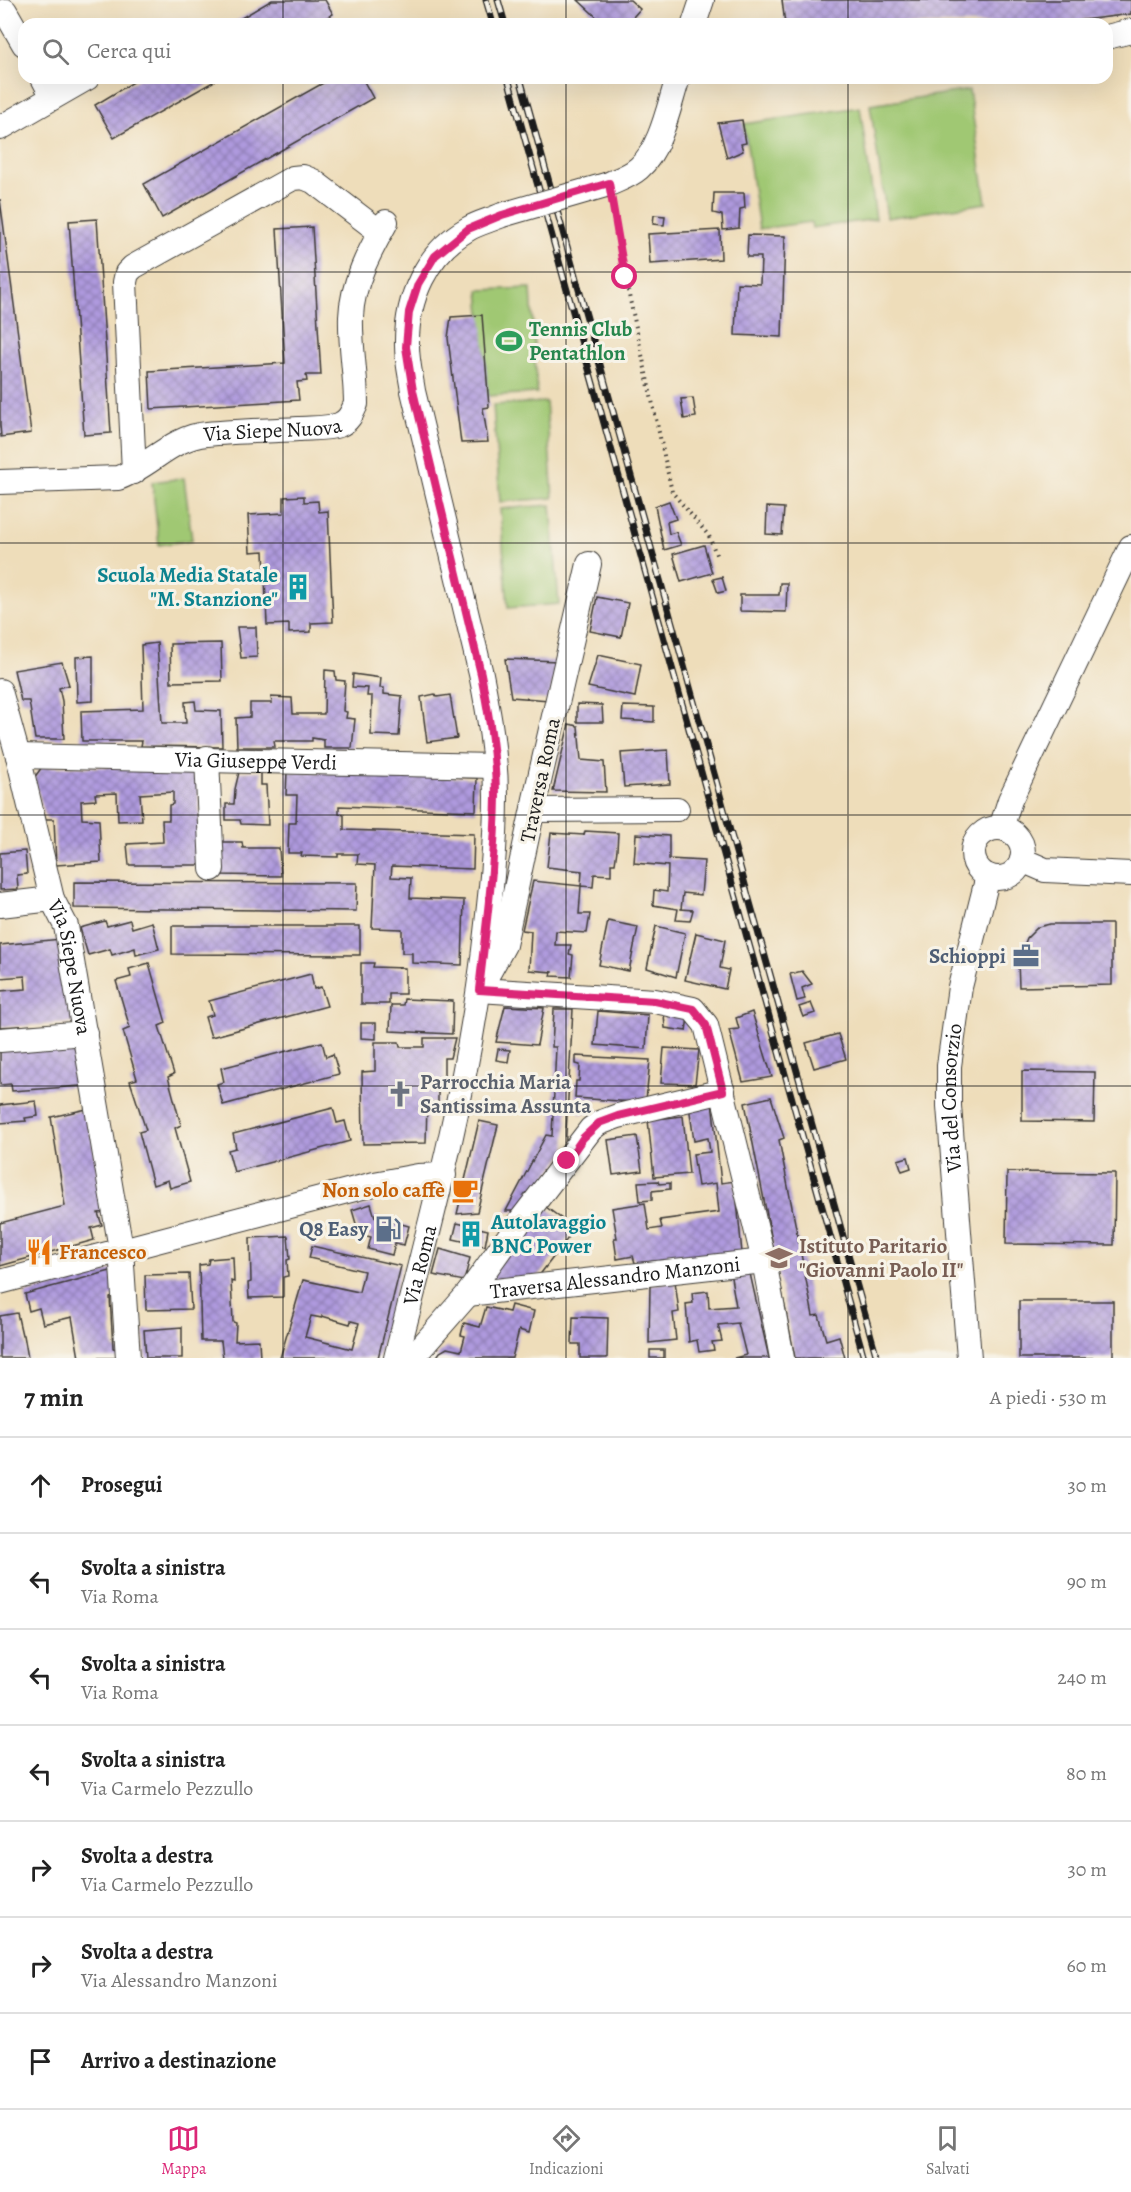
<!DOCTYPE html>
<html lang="it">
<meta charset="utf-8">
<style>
:root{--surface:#fff;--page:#f6f6f6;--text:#222;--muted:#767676;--line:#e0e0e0;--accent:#db2777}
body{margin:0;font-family:Alegreya,serif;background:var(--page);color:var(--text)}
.stop{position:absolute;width:18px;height:18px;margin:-14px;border:4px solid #db2777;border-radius:50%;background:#fff}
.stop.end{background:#db2777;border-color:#fff;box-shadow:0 2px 6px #0008}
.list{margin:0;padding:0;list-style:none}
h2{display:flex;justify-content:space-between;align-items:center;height:78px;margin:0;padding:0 24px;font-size:26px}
h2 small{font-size:20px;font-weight:400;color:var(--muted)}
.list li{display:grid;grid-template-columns:39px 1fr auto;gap:18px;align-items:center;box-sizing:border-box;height:96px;padding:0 24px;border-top:2px solid var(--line)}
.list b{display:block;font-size:22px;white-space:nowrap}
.list p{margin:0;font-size:20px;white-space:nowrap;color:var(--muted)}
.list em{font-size:20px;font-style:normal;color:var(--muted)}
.icon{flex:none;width:33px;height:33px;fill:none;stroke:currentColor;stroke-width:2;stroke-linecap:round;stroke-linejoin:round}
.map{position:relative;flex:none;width:1131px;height:1358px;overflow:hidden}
.search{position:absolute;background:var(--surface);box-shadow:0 6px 24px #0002;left:18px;right:18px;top:18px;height:66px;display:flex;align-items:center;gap:15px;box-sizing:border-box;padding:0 21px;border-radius:18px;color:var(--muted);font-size:22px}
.sheet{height:750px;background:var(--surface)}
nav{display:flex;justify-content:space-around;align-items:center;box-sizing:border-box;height:84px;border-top:2px solid var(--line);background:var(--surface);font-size:16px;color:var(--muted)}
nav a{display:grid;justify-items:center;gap:3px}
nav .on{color:var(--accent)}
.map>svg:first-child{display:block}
.grass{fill:#a0c873;stroke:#5e7248;stroke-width:1.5}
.building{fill:url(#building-cross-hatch);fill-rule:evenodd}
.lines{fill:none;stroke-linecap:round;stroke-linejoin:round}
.minor-casing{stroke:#3c3934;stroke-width:26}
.path{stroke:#3c3934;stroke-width:4;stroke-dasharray:1.5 4.5;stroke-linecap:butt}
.minor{stroke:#fff;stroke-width:24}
.rail-casing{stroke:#1c1c1c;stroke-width:7}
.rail{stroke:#f7f3e8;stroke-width:4.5;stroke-dasharray:14;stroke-linecap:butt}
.minor-bridge-casing{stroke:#3c3934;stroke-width:26;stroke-linecap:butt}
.minor-bridge{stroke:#fff;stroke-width:24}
.route{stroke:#db2777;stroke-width:8}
.grid{fill:none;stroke:#1c1c1c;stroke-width:1.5;stroke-opacity:0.55}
.labels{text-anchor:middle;stroke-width:6;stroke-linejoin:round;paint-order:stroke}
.leisure-label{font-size:21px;font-weight:bold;fill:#27864d;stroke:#f7f3e8;text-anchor:start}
.street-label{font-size:21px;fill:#1c1c1c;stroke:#f7f3e8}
.culture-label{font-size:21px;font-weight:bold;fill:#0d838f;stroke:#f7f3e8;text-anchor:end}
.service-label{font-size:21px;font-weight:bold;fill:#4e5e75;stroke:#f7f3e8;text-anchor:end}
.worship-label{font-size:21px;font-weight:bold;fill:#5b616d;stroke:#f7f3e8;text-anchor:start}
.food-label{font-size:21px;font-weight:bold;fill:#c56008;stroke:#f7f3e8;text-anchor:end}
.education-label{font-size:21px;font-weight:bold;fill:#785e54;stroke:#f7f3e8;text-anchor:start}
</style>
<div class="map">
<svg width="1131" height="1358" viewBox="0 0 1131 1358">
<defs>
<pattern id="building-cross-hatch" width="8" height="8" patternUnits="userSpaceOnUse" patternTransform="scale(1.5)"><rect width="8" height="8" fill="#af9ade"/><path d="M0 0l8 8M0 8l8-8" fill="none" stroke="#8e7db3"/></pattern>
</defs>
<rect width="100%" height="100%" fill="#f7f3e8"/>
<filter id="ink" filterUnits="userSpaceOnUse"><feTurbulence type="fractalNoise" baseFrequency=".0167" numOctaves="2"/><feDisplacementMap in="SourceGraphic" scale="12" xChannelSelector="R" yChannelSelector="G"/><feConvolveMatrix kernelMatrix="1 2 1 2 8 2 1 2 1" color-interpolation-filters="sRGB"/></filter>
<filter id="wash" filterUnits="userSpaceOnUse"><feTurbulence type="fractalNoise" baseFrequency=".008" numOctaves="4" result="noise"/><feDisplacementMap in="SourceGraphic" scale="24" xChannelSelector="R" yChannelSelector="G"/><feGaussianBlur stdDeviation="1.35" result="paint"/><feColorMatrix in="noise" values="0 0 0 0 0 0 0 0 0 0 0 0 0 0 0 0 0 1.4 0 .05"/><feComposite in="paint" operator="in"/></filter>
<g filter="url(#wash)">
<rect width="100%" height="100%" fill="#eeddba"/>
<path class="grass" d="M969 90 986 203 887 218 870 105Z
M860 107 876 219 812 228 811 222 759 229 744 124Z
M531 288 537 393 488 396 479 290Z
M546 402 553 498 500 502 493 405Z
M184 478 192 540 159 545 152 482Z
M551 505 559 604 508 608 500 509Z"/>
<g id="blocks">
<path class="building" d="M272 0H325L333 14 316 24H231Z
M578 0H630L640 9 627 24H604Z
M782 0H1131V14L1052 24H785Z
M140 78H220L114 138 95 105Z
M332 78H362L373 98 162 218 144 184Z
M742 120 746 143 741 144 743 151 727 158 718 123Z
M714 193H744L745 208 740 209 739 228 723 230 722 215 713 213Z
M0 199 31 433 1 437 0 425Z
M654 215 665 216 664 225 653 224Z
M97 219 111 433 84 435 69 221Z
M312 227 321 375H306L307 381 297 382 299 400 151 409 149 371 285 363 277 229Z
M720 230 721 259 650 264 648 234Z
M748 235 785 236 782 337 735 335 737 283 760 284 761 257H747Z
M482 315 489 407 483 408 488 442 461 443 448 338 451 317Z
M693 398 696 417 684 419 681 399Z
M304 496V502L318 501 319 512 328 511 333 622 311 623V632L289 633V624L267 625 264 551 250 552 248 515 284 513V497Z
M669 501 676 519 667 522 669 534 676 532 681 545 664 550 655 506Z
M767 507 784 508 782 535 766 534Z
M704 545 712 573 681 582 673 554Z
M722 577 726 591 718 593 713 579Z
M780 583H787L786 612 740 611V595H779Z
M597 597 628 603 621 637 590 631Z
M237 627H256L257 657 241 658Z
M157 643 162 723H186L185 702 195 701 196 710 221 711 222 747 141 746 142 741H82L81 711 143 709 141 645Z
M221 643 222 681 171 682 170 644Z
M598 655 641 664 635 697 588 687Z
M93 656V701L77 702 76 657Z
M505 659 558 661 549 700 511 697Z
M62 662 69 685 59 688 62 701 64 739H35L29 701H21L14 670Z
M325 670 335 671 336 680 345 681 343 711 347 712 346 718 355 719 352 748H324V740L312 738V741H274L275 747H237L236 718 250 717V703H272L271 697 292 698 293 714H324Z
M353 674 381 678 380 688H384V694L402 696 399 736 371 735 372 696H367L368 688 352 687Z
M435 694 437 697 450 695 457 738 427 742 421 697Z
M577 704 602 705 603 722H577Z
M623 706 654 707V722L622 720Z
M569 724 578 726 581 760 604 762 606 792 553 791Z
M668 750 670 784 624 787 621 753Z
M42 767H197L202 865H129L127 844 163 842 162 820H169V805L173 804V792L140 794 142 820 118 821 117 793 95 794 96 800 81 801 82 819 99 820 101 862 56 865 54 819H46L34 778Z
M261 771V785H266L268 825 241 824 240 820H226V804H234L235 789 239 772Z
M287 771 477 778 476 811 339 806V814L344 815V830L474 834 473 869 392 866 391 877 411 878 410 898 464 900 462 965 412 963V953H402V929L372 928 375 865 357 864 358 854H338V857L301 856 302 853H288L289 823H296L297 795H286Z
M585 831 618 833 617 850 615 864H611V875L594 874 593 887 581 886 579 914H590L587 933 556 931 555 945H571L569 954 573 955 571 977 551 976 552 972 529 970 531 931 522 930 533 881 581 886 582 871 547 867 551 833 584 835Z
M636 834 669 836V859L704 861 701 895 683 893 681 909 693 910 690 921 676 920 678 909 653 905 654 890 667 892 668 866 634 863Z
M219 842H242L243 848H279L281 876 220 875Z
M25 851 27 874 17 875 18 889 0 890V853Z
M74 882 357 883 356 911 74 908Z
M130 920 132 928 152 922 159 949 136 955 135 948 112 955 110 949 88 955 80 928 105 921 107 926Z
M608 921 638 927 629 971 599 965Z
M1050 924H1112V985L1019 987 1018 961 1027 938 1038 927Z
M172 926H360V955L172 954Z
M656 926 685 933 676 977 647 968Z
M696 933 725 940 720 968 729 970 725 989 685 980Z
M61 939 75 1023 0 1027V991L26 989 25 976 0 978V945Z
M149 963 166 1023 159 1026 174 1074 168 1077 181 1125 175 1128 190 1182 170 1188 168 1180 153 1185 139 1132 146 1130 130 1081 137 1079 123 1031 130 1028 116 981 131 977 129 969Z
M361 963H374L373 967 405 968V994H389V1004H361Z
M802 971 812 984 802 988 805 999 797 1001 790 974Z
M311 974 314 989 321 987 327 1006 211 1037 205 1017 213 1015 209 1001Z
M404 999 453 1001 452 1034 390 1031 391 1005H403Z
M811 1003 815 1013 803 1017 799 1007Z
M505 1006 544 1008 537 1045 496 1042Z
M554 1009H573L565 1152 521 1211H506L546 1135 552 1136 556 1047H552Z
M598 1011 648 1015 646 1049 595 1045Z
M752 1012 772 1077 743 1082 729 1030 739 1029 736 1018Z
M664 1013 688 1017 686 1031 665 1028Z
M361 1023H376V1039L361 1038Z
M838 1034 846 1059 814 1068 806 1043Z
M424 1038H455L450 1058H444V1085L438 1084V1103H427L426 1143 363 1144 362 1072 375 1071V1042H399L400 1047H424Z
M322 1042 326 1057 333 1054 339 1074 223 1105 217 1084 224 1082 221 1068Z
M78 1043 81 1086 12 1091 11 1084 0 1085V1049Z
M664 1048 699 1050 695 1084 661 1083Z
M498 1049 510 1050 508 1062 496 1060Z
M576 1056 650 1060 646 1100 635 1099 634 1102 575 1098 576 1081H579L580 1065 576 1064Z
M1022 1071 1095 1072 1094 1122 1022 1121Z
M771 1097 784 1138 779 1140 813 1316 819 1315 826 1340 839 1336 845 1358H795L745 1103Z
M36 1101 38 1116 25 1118 26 1121 0 1123V1105Z
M712 1101 721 1183 735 1181 742 1253 635 1263 633 1256 617 1259 614 1238H617L612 1208 645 1203 649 1230 662 1228 660 1220 719 1212 716 1183 698 1186 693 1154 710 1152 708 1138 694 1141 689 1105Z
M579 1104H588V1113L579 1114Z
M333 1108 337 1123 345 1121 350 1141 234 1172 228 1150 236 1148 233 1134Z
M87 1109 105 1212 98 1213 102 1225 91 1228 94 1240 0 1266V1223L65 1206 51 1117Z
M683 1116 689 1174 654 1177 648 1120Z
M479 1121 498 1125 477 1212 457 1214Z
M637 1136 642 1171 613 1175 608 1140Z
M908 1157 911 1168 902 1171 898 1160Z
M1007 1172 1115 1173 1114 1245 1006 1244Z
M658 1181 659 1184 670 1183V1189L652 1191V1200L640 1201 638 1182Z
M371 1204 375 1217 409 1226 404 1245 395 1243 392 1255 368 1249 371 1237 359 1234 352 1210Z
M546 1207 575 1229 538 1277 493 1281 488 1274Z
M457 1223 488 1230 485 1246 453 1239Z
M288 1236 290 1259 287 1260 288 1276 283 1277V1297L249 1298 248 1283 251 1282 250 1238Z
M312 1246 401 1266 378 1358H280L303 1280 359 1292 364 1271 309 1258ZM311 1316 322 1318V1316L350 1324 351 1321 359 1323 352 1349 305 1337Z
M440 1249 470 1258 464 1281 433 1275Z
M233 1257 234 1282 231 1281 233 1322 236 1323 235 1341 259 1340 260 1358H223L221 1341H201L199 1265 208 1264 209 1259Z
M749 1269 769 1358H734L746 1355 738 1323 718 1325 722 1341 712 1342 714 1350 699 1352 697 1340 689 1342 686 1304 693 1303 692 1293 708 1291 709 1308 736 1306 730 1272Z
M114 1270 116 1295 110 1297 113 1348 119 1350 120 1358H79L72 1317 43 1324 39 1308 29 1311 25 1294Z
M189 1274 191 1309 146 1310 145 1275Z
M675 1281 679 1312 673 1313 676 1340 649 1343 650 1285Z
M1019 1301H1113V1358H1019Z
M511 1305 534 1311 529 1333 519 1330 512 1358H436L440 1352 447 1348 461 1351 465 1336 461 1335 464 1323 480 1327 486 1307 509 1312Z
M17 1313 22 1335H24L28 1358H0V1316Z
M573 1317 608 1318 607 1358H580V1344H572Z
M182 1327V1358H146L144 1330Z
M650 1350H664V1358H650Z"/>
</g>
</g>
<g filter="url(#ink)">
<use href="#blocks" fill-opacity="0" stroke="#3c3934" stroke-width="1.5"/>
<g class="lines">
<g class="minor-casing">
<g id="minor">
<path d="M0 14 5 11 24 44"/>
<path d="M694 24 702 0"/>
<path d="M1107 37 1131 31"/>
<path d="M43 78 53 97"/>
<path d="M0 128 87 78"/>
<path d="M609 184C620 179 630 176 639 168 661 149 669 105 678 78"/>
<path d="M134 472 125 282 127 273 133 267 293 178 303 177 313 181 380 232"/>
<path id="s1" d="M0 482 118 478C150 467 171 437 207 434 237 431 268 431 298 429 311 428 327 429 339 425 349 421 352 413 356 404 356 375 350 346 351 317 352 283 370 251 386 222"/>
<path d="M589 564 535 799 504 945 479 990 655 1001 693 1009 706 1025 764 1261 782 1358"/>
<path id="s2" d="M0 691 18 756 52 899 66 926 121 1249 128 1358"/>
<path id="s3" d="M18 756 494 766"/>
<path d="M207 758 212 869"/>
<path d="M533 810 677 809"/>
<path d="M1001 828 1010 800 1131 547"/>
<circle cx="998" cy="853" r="25"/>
<path d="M1022 860 1045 870 1131 874"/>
<path d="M0 905 52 899"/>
<path d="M0 1040 85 1033"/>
<path d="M0 1282 374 1184 418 1176 444 1175"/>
<path id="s4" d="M468 1294 764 1261"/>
<path id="s5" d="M396 1358C431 1222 467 1089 484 950 490 899 496 847 496 796 496 754 489 714 481 674L413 391C411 377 407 361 407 346 406 299 426 253 468 229 478 223 491 220 502 215"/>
<path d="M412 1358 468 1294 518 1224 591 1129 599 1123 618 1116 723 1091"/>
<path id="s6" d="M969 1358 949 1106V1066L960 987 988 876"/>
</g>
</g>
<path class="path" d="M612 202 625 277 672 492 709 536 717 557"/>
<use href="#minor" class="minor"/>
<g class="rail-casing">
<path id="rail" d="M486 0 493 24
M498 0 505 24
M508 78 864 1358
M520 78 877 1358"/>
</g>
<use href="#rail" class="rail"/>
<g class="minor-bridge-casing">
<path id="minor-bridge" d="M502 215 609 184"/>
</g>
<use href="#minor-bridge" class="minor-bridge"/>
</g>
</g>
<g class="lines" filter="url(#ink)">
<path class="route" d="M567 1161 583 1138 599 1123 618 1116 723 1091 706 1025 693 1009 655 1001 479 990C486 926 495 862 496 797 496 756 489 715 481 674L413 391 406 347 409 312 418 284 435 256 468 229 502 215 609 183 625 277"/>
</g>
<path class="grid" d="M283 0V24M566 0V24M848 0V24M283 78V1358M566 78V1358M848 78V1358M0 272H1131M0 543H1131M0 815H1131M0 1086H1131"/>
<defs>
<g id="stadium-bare" transform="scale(2.07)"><path d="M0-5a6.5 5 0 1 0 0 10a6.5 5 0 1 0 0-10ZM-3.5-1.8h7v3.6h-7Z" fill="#2e9e5b" stroke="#f7f3e8" stroke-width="2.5" paint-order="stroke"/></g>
<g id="building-bare" transform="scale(2.07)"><path d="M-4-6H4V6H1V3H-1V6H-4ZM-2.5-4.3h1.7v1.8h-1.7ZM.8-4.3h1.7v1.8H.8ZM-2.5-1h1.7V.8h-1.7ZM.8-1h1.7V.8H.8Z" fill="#0f9aa8" stroke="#f7f3e8" stroke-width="2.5" paint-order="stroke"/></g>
<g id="office-bare" transform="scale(2.07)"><path d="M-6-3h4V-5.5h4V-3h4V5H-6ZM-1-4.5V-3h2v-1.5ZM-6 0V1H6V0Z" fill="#5c6f8a" stroke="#f7f3e8" stroke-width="2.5" paint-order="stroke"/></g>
<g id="church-bare" transform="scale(2.07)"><path d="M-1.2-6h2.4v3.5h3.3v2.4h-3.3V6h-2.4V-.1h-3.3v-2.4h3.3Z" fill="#6b7280" stroke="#f7f3e8" stroke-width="2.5" paint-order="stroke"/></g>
<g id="cafe-bare" transform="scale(2.07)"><path d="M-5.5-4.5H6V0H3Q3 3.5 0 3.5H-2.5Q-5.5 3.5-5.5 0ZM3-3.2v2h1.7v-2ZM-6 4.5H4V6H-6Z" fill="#e8710a" stroke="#f7f3e8" stroke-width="2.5" paint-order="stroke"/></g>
<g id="fuel-bare" transform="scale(2.07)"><path d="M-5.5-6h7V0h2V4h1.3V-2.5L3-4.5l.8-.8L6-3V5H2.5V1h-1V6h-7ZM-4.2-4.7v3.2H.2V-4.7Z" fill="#5c6f8a" stroke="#f7f3e8" stroke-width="2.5" paint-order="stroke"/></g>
<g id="restaurant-bare" transform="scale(2.07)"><path d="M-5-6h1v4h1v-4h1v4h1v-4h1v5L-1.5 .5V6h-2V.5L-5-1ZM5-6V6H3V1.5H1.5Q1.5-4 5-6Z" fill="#e8710a" stroke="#f7f3e8" stroke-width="2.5" paint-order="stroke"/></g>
<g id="school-bare" transform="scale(2.07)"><path d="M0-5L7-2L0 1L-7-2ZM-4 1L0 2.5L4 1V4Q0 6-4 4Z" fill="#8d6e63" stroke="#f7f3e8" stroke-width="2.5" paint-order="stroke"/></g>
</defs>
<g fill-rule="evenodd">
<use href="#stadium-bare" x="509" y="341"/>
<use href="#building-bare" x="298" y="587"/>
<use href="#office-bare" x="1026" y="956"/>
<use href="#church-bare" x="400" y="1094"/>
<use href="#cafe-bare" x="465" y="1190"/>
<use href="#fuel-bare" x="388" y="1229"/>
<use href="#building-bare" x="471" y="1234"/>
<use href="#restaurant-bare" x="39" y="1252"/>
<use href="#school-bare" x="779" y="1258"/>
</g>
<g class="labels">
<g class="leisure-label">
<text x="529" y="336">Tennis Club<tspan x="529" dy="24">Pentathlon</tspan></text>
</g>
<g class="street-label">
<text dy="7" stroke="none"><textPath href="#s1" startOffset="284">Via Siepe Nuova</textPath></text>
<text dy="7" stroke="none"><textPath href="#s3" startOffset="238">Via Giuseppe Verdi</textPath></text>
<text transform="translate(540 780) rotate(-78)" y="7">Traversa Roma</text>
<text dy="7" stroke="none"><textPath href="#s2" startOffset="286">Via Siepe Nuova</textPath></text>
<text dy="7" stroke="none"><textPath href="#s6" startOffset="261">Via del Consorzio</textPath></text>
<text dy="7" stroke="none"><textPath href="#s5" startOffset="96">Via Roma</textPath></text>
<text dy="7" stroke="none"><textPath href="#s4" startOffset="148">Traversa Alessandro Manzoni</textPath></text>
</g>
<g class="culture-label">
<text x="278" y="582">Scuola Media Statale<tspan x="278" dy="24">"M. Stanzione"</tspan></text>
<text x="491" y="1229" text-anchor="start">Autolavaggio<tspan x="491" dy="24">BNC Power</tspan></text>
</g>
<g class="service-label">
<text x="1006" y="963">Schioppi</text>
<text x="368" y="1236">Q8 Easy</text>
</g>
<g class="worship-label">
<text x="420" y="1089">Parrocchia Maria<tspan x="420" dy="24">Santissima Assunta</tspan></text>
</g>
<g class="food-label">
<text x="445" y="1197">Non solo caffè</text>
<text x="59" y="1259" text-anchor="start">Francesco</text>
</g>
<g class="education-label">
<text x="799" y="1253">Istituto Paritario<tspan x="799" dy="24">"Giovanni Paolo II"</tspan></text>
</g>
</g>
</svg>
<div class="stop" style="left:625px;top:277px"></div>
<div class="stop end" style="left:567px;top:1161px"></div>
<div class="search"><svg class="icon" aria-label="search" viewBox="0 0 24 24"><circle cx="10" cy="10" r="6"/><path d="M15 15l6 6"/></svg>Cerca qui</div>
</div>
<section class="sheet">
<h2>7 min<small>A piedi · 530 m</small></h2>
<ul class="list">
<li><svg class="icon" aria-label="ahead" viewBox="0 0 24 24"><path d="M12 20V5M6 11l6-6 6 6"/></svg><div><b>Prosegui</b></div><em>30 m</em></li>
<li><svg class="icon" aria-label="left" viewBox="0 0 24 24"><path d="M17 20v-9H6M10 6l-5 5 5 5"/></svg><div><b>Svolta a sinistra</b><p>Via Roma</p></div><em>90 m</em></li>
<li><svg class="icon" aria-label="left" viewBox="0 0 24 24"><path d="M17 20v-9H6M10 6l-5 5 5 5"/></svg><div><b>Svolta a sinistra</b><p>Via Roma</p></div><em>240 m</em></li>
<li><svg class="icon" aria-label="left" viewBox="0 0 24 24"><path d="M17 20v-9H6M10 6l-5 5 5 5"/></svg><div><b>Svolta a sinistra</b><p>Via Carmelo Pezzullo</p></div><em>80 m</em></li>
<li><svg class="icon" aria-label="right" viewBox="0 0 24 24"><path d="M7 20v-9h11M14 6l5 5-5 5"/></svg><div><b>Svolta a destra</b><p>Via Carmelo Pezzullo</p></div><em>30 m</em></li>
<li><svg class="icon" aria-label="right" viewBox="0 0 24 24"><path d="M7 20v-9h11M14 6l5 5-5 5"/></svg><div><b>Svolta a destra</b><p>Via Alessandro Manzoni</p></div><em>60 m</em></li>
<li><svg class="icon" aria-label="arrive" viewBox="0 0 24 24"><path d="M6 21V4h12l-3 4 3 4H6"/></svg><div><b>Arrivo a destinazione</b></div></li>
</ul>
</section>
<nav>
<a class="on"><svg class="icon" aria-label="map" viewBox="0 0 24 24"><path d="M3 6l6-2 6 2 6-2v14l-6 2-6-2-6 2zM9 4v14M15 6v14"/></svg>Mappa</a>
<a><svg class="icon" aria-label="directions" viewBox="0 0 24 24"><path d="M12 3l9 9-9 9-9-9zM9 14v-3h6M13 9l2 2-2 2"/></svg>Indicazioni</a>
<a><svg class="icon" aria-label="saved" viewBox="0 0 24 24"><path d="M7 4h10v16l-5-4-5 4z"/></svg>Salvati</a>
</nav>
